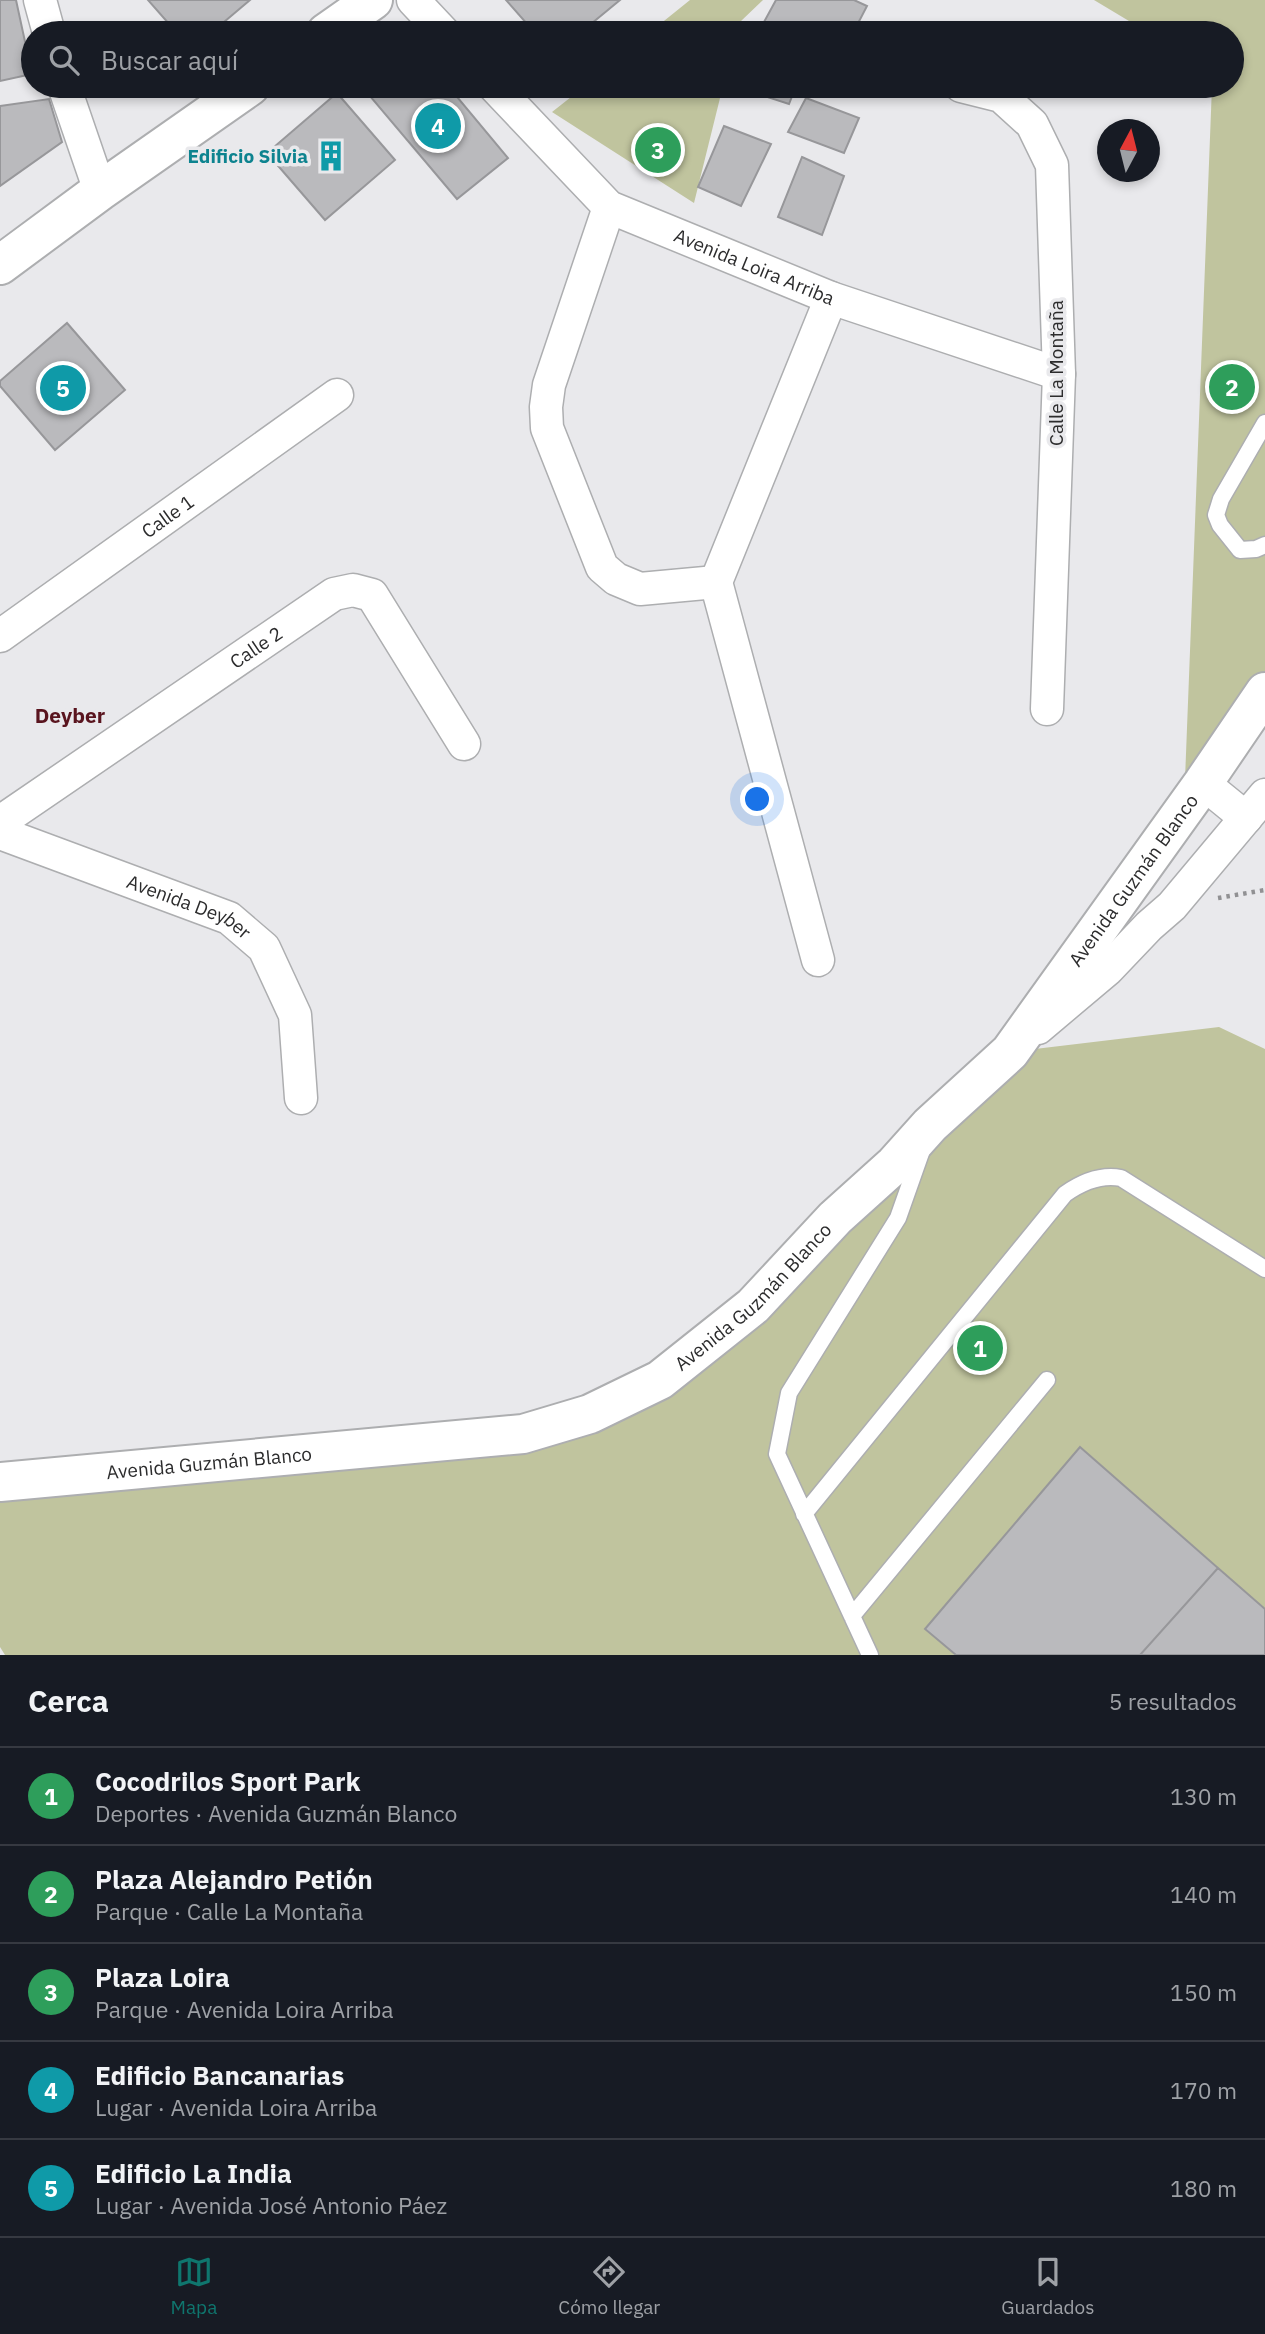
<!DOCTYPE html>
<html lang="es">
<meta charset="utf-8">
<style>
:root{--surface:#171b24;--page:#242831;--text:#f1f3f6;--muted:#9ea1a6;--line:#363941;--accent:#0f766e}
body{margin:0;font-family:"IBM Plex Sans",sans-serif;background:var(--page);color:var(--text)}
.compass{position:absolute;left:1097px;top:119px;width:63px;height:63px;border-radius:50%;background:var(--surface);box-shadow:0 4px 10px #0003;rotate:7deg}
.you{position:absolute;left:758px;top:800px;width:24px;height:24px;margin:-18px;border:5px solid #fff;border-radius:50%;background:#1a73e8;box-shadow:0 0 0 10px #1a73e833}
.badge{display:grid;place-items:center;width:46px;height:46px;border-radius:50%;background:var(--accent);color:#fff;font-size:23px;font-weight:700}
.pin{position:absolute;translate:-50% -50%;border:4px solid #fff;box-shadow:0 2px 7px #0006}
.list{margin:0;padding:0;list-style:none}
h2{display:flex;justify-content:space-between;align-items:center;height:91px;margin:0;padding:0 28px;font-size:30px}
h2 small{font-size:23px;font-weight:400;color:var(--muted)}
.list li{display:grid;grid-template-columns:46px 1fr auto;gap:21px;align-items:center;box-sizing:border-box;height:98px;padding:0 28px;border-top:2px solid var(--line)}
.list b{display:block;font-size:26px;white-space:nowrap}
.list p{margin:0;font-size:23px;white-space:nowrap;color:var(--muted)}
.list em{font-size:23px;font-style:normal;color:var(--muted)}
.icon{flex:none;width:38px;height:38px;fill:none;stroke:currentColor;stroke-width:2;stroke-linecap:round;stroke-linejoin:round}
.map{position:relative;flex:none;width:1265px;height:1655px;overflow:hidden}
.search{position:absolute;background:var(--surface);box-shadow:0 4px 10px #0003;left:21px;right:21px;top:21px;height:77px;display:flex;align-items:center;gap:18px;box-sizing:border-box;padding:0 24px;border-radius:38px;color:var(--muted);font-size:26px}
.sheet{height:581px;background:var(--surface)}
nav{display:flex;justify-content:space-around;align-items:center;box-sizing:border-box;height:98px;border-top:2px solid var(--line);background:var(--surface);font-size:19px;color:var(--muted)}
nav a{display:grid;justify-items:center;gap:4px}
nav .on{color:var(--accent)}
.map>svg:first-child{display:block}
.green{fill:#c0c49e}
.building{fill:#bababd;stroke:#97979a;stroke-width:2}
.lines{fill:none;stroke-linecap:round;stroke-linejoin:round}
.lane-casing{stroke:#adaeb0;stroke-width:19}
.street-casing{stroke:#adaeb0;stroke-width:35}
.secondary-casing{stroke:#adaeb0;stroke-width:42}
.path{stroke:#919193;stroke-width:4.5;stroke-dasharray:3.5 5;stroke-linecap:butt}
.lane{stroke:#fff;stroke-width:16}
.street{stroke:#fff;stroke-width:32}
.secondary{stroke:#fff;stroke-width:38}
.labels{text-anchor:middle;stroke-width:7;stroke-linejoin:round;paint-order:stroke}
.culture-label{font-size:19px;font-weight:bold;fill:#0d838f;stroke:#e9e9ec;text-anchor:end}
.street-label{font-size:19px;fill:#2c2c2d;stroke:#e9e9ec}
.neighbourhood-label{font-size:21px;font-weight:bold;fill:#59141e;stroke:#e9e9ec}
</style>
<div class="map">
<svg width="1265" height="1655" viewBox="0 0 1265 1655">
<rect width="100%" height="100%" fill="#e9e9ec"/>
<path class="green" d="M690 0H763L741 21 737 33H649Z
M1094 0H1265V689L1184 805 1212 86H1232V33H1149Z
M585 86H723L694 203 552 112Z
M1219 1027 1265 1049V1655H5L0 1647V1482L523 1434 639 1390 1010 1052Z"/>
<path class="building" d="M0 0H16L32 74 0 81Z
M148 0H250L211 33H177Z
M506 0H620L580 33H535Z
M776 0H854L867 6 853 33H787L764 22Z
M380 86H448L508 158 457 199 369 95Z
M733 86H796L789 104Z
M337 93 395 160 325 220 267 153Z
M806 98 859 118 844 153 788 132Z
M49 99 62 142 0 186V106Z
M724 126 771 144 741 206 698 187Z
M802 157 844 176 822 235 778 217Z
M67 323 125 390 55 450 0 386V381Z
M1080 1447 1218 1568 1140 1655H956L925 1629Z
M1218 1568 1265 1609V1655H1140Z"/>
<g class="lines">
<g class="lane-casing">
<path id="lane" d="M1265 423 1221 499 1216 515 1220 525 1240 550 1256 549 1265 545
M804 1514 1065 1194C1082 1182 1100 1174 1121 1178L1265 1269
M852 1616 1047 1380
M870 1655 777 1454 789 1393 898 1218 922 1150"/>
</g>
<g class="street-casing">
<g id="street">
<path d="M40 0 49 33"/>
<path d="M413 0 444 33"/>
<path d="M64 86 100 191"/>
<path id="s1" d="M494 86 609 207 831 298 1059 374"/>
<path d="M961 86 1001 96 1032 124 1052 165 1059 374 1047 709"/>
<path d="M609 207 549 385 546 407 547 428 602 567 616 579 640 589 716 582"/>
<path id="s2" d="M0 636 337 395"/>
<path d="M1203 783 1246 818"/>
<path id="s3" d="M0 822 334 594 353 590 372 595 464 744"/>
<path id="s4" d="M0 833 229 918 264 948 295 1015 301 1098"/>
<path d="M818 960 716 582 831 298"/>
<path d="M1038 1028 1108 969 1149 926 1172 906 1265 795"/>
</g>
</g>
<g class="secondary-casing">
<g id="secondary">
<path d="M326 33 373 0"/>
<path d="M0 265 100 191 250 86"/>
<path id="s5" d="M0 1482 523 1434 590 1414 660 1380 753 1306 835 1218 895 1164 930 1125 1010 1052 1203 783 1265 692"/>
</g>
</g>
<path class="path" d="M1218 898 1265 890"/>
<use href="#lane" class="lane"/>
<use href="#street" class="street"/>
<use href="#secondary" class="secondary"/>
</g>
<defs>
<g id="building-bare" transform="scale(2.415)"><path d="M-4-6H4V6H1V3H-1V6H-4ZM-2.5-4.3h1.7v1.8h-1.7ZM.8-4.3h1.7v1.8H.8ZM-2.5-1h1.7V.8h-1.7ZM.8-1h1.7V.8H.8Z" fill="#0f9aa8" stroke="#e9e9ec" stroke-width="2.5" paint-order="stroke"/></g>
</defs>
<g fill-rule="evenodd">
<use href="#building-bare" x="331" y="156"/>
</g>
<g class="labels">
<g class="culture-label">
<text x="308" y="163">Edificio Silvia</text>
</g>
<g class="street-label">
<text dy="7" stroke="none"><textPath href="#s1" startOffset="324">Avenida Loira Arriba</textPath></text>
<text transform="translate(1056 373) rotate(-90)" y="7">Calle La Montaña</text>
<text dy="7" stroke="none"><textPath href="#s2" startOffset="206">Calle 1</textPath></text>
<text dy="7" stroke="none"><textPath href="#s3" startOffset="310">Calle 2</textPath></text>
<text dy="7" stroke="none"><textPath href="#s5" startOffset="1365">Avenida Guzmán Blanco</textPath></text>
<text dy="7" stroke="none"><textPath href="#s4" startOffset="203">Avenida Deyber</textPath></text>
<text dy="7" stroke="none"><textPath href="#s5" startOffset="798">Avenida Guzmán Blanco</textPath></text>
<text dy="7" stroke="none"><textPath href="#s5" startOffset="210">Avenida Guzmán Blanco</textPath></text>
</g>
<g class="neighbourhood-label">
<text x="70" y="723">Deyber</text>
</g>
</g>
</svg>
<svg class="compass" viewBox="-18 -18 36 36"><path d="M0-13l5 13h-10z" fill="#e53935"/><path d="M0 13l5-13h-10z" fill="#9ea1a6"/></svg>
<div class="you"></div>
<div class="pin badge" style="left:980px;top:1348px;background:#2e9e5b">1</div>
<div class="pin badge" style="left:1232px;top:387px;background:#2e9e5b">2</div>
<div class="pin badge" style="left:658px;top:150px;background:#2e9e5b">3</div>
<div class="pin badge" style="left:438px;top:126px;background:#0f9aa8">4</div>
<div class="pin badge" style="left:63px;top:388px;background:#0f9aa8">5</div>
<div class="search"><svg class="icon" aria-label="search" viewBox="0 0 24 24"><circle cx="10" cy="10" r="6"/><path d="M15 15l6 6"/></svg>Buscar aquí</div>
</div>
<section class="sheet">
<h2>Cerca<small>5 resultados</small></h2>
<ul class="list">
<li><span class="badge" style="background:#2e9e5b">1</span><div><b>Cocodrilos Sport Park</b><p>Deportes · Avenida Guzmán Blanco</p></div><em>130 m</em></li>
<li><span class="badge" style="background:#2e9e5b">2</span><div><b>Plaza Alejandro Petión</b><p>Parque · Calle La Montaña</p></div><em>140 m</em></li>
<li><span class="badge" style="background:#2e9e5b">3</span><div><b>Plaza Loira</b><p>Parque · Avenida Loira Arriba</p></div><em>150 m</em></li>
<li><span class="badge" style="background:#0f9aa8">4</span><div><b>Edificio Bancanarias</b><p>Lugar · Avenida Loira Arriba</p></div><em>170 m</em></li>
<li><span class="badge" style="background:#0f9aa8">5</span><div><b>Edificio La India</b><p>Lugar · Avenida José Antonio Páez</p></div><em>180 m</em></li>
</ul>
</section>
<nav>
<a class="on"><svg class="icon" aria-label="map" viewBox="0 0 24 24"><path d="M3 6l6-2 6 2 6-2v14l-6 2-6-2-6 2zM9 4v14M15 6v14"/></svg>Mapa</a>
<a><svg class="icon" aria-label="directions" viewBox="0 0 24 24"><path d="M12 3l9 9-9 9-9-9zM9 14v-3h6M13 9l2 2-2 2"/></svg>Cómo llegar</a>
<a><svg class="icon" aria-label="saved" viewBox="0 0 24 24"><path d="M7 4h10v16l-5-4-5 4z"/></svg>Guardados</a>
</nav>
